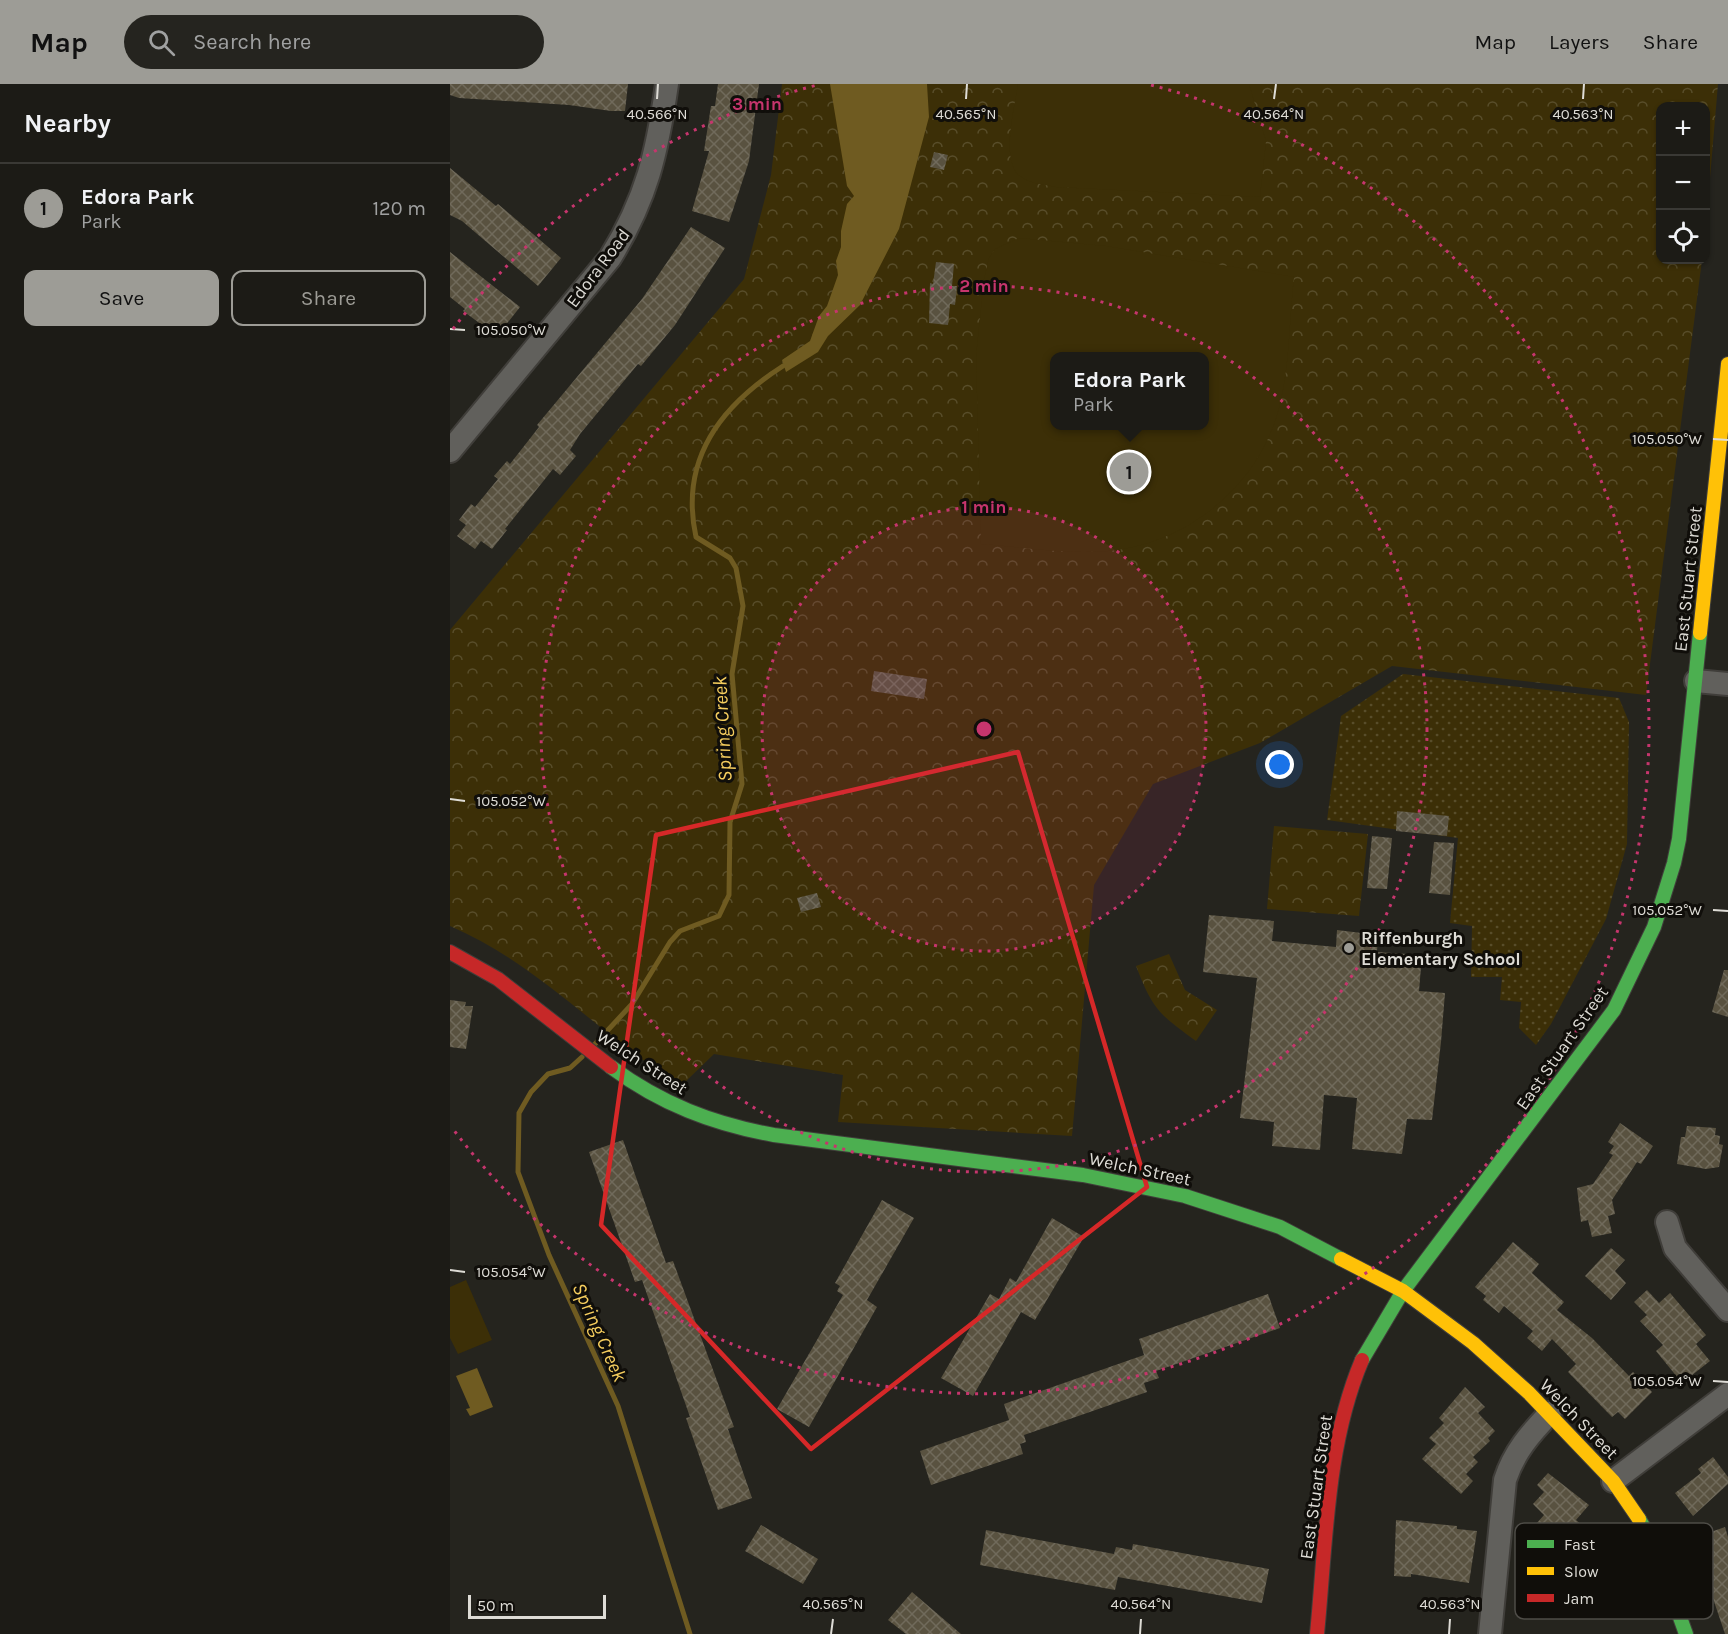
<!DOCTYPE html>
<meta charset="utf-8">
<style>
:root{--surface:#1c1b16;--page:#25241f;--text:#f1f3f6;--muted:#a0a1a1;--line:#3a3935;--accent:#9d9c96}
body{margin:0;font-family:Karla,sans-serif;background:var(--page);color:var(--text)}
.controls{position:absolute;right:18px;top:18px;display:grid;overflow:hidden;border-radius:12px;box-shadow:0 2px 4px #0004}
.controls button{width:54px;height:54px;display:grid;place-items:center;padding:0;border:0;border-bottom:2px solid var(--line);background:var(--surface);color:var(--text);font:30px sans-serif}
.scale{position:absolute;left:18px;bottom:15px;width:138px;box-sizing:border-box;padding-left:6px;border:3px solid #dedcd6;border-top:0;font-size:16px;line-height:21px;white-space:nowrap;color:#dedcd6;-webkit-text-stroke:4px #100e0a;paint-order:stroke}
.you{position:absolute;left:830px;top:681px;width:21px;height:21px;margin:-15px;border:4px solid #fff;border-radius:50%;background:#1a73e8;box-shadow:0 0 0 9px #1a73e833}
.badge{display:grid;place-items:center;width:39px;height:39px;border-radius:50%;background:var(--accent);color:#111;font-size:20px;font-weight:700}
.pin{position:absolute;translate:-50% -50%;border:3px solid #fff;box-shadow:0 2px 6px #0006}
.popup{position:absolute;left:600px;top:268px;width:159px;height:78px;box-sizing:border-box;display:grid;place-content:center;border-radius:12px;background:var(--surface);filter:drop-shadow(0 2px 4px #0005);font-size:20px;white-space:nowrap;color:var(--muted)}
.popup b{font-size:22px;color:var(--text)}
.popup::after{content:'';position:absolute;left:50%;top:100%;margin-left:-12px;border:12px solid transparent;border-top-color:var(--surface)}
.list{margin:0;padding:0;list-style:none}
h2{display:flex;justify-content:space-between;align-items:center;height:78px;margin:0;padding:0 24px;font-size:26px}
h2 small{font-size:20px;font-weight:400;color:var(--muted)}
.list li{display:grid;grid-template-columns:39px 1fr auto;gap:18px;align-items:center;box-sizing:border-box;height:90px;padding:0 24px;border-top:2px solid var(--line)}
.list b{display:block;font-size:22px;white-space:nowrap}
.list p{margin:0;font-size:20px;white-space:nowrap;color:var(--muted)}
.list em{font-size:20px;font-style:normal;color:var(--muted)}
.actions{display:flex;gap:12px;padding:18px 24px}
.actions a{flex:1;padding:14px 0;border:2px solid var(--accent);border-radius:12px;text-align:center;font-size:21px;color:var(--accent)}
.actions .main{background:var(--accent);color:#111}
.icon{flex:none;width:33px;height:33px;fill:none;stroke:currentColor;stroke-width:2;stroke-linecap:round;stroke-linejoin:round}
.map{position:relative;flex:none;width:1278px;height:1550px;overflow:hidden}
header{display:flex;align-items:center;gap:36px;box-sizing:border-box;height:84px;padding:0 30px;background:var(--accent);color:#111}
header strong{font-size:28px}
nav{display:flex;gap:33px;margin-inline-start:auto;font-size:21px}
.search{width:420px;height:54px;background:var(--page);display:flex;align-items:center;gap:15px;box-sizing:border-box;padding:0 21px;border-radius:33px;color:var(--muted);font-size:22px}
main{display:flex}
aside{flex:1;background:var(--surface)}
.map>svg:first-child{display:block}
.grass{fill:url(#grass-dots)}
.park{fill:url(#park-crowns);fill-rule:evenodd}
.pitch{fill:#3c2f07;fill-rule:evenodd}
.water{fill:#6f5b21}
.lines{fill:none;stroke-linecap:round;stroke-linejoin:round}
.stream{stroke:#6f5b21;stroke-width:5}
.building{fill:url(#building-cross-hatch)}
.street-casing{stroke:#403e3a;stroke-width:26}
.fast-casing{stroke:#403e3a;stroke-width:16}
.slow-casing{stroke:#403e3a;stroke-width:16}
.jam-casing{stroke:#403e3a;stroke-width:16}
.street{stroke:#61605c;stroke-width:22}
.fast{stroke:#4caf50;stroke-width:14}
.slow{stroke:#ffc107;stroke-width:14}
.jam{stroke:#c62828;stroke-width:14}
.marked{fill:none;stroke:#d62828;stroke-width:4.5;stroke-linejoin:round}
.ticks{fill:none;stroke:#dedcd6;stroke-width:2}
.ring{fill:none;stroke:#c6356d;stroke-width:3;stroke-dasharray:3 6}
.poi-dot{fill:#9d9c96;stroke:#100e0a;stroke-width:2}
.labels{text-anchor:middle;stroke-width:6;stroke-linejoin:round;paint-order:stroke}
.street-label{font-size:18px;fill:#dedcd6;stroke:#100e0a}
.poi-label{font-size:18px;font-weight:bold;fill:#dedcd6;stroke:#100e0a;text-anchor:start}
.water-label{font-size:20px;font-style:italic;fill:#f5cd5e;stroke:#100e0a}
.key{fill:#100e0a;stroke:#4e4c47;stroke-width:1.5}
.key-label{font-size:16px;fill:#dedcd6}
.ticks-label{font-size:15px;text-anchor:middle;fill:#dedcd6;stroke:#100e0a;stroke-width:6;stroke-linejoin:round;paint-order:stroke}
.centre{fill:#c6356d;stroke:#100e0a;stroke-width:3}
.ring-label{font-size:18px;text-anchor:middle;font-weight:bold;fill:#c6356d;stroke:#100e0a;stroke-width:6;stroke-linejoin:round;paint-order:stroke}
</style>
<header>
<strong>Map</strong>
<div class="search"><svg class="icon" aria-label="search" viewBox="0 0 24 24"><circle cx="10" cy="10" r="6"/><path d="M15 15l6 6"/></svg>Search here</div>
<nav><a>Map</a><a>Layers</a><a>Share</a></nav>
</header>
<main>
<aside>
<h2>Nearby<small></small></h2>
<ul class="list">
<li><span class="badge">1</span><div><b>Edora Park</b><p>Park</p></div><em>120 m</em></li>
</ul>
<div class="actions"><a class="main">Save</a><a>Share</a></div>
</aside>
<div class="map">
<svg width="1278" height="1550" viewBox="0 0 1278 1550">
<defs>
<pattern id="grass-dots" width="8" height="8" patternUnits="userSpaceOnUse" patternTransform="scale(1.5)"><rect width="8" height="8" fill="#3c2f07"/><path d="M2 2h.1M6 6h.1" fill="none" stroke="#584d2a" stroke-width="1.8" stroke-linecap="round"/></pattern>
<pattern id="park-crowns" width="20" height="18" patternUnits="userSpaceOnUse" patternTransform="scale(1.5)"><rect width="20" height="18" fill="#3c2f07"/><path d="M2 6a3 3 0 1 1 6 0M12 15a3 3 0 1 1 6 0" fill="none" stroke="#584d2a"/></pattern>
<pattern id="building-cross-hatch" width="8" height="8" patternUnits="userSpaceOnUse" patternTransform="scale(1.5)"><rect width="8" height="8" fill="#595240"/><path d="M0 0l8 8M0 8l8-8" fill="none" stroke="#706a5b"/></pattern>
</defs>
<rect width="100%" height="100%" fill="#25241e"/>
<path class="grass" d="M953 590 1169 614 1179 638 1177 760 1156 835 1101 940 1086 961 1069 944 1071 918 1050 916 1052 893H1021L1022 842 1000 839 1008 754 877 736 891 632Z"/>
<path class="park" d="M332 0H1268L1256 141V22H1210V176H1252L1196 611 942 582 810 659 703 700 644 801 622 1052 388 1038 393 991 264 970 231 1002C152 953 87 879 0 842V546L294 195 321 91ZM604 272H754V342H604Z
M824 742 918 750 909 832 817 825Z
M719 870 735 906 767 926 746 957C709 930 703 926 686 882Z"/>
<path class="pitch" d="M568 0H799L816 57 810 113 606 103C594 100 580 100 570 92 550 78 565 22 568 0Z
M569 154 656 162 844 193C839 236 840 283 829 324 809 402 737 460 658 467 617 471 572 463 531 460L526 272 534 195 539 174 545 165ZM754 272V342H604V272Z
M16 1196 42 1256 8 1270 0 1254V1203Z"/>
<path class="water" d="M380 0H477L479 33 449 145 410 221 378 252 368 268 336 288 332 276 360 257 369 232 377 222 388 191 386 177 391 163V147L397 120 404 112 397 102Z
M27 1284 43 1323 20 1332 16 1325 20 1324 6 1292Z"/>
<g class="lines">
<path class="stream" d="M145 960 182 920 220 858 230 847 269 832 279 811 280 738 292 700 282 590 293 522 286 484 280 474 246 453C229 375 271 322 333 282
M132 973 120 984 98 990 81 1008 69 1029 68 1088 99 1171 168 1322 240 1550"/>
</g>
<path class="building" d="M0 0H178L175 27H161L119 21 9 14 0 11Z
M268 0H309L299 77 279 138 242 127 259 67H254L261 22H265Z
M484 68 498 71 494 86 480 83Z
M0 84 46 122 48 120 111 174 88 202 12 137 0 131Z
M241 143 275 164 225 241 191 282 188 280 130 350 120 366 126 372 110 391 103 385 55 445 57 446 42 465 31 457 25 465 7 452 16 441 9 436 21 420 25 423 48 395 44 392 57 377 60 380 89 343 87 341 192 215Z
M0 168 70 223 47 252 13 227 15 225 0 213Z
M486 178 504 180 502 202H507L506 212 505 221 500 220 498 241 479 239 480 199 483 200Z
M424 587 477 595 474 615 421 607Z
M947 727 999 732 997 752 946 747Z
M922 752 942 754 937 805 917 804Z
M984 758 1004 759 1000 811 979 809Z
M367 809 371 823 351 828 347 814Z
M759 831 824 837 822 857 886 863 887 846 928 851 927 868 972 871 969 907 995 909 991 958 982 1036 957 1035 952 1070 902 1065 907 1014 874 1011 870 1066 822 1062 824 1038 790 1034 807 894 753 888Z
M1274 886H1278V933L1262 928Z
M0 916 16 918 15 922H23L16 965 0 963Z
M1170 1039 1203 1062 1191 1080 1187 1078 1162 1116 1165 1130 1158 1132 1162 1149 1142 1153 1138 1136 1131 1138 1127 1104 1143 1100 1163 1071 1159 1069 1164 1062 1158 1058Z
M1237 1042 1266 1044 1265 1051 1270 1052 1269 1060 1273 1061 1269 1083 1256 1085 1227 1080 1231 1053H1235Z
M173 1056 216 1179 223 1177 284 1343 278 1345 302 1414 268 1426 236 1334 240 1333 192 1196 185 1198 139 1068Z
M432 1116 464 1134 417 1216 427 1223 359 1343 327 1325 393 1211 387 1207 390 1202 385 1199Z
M602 1134 634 1153 585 1236 571 1228 523 1312 491 1294 540 1210 549 1215 560 1194 566 1198Z
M1063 1158 1089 1180 1082 1189 1114 1218 1107 1226 1142 1254 1179 1292 1183 1288 1202 1308 1175 1335 1168 1328 1162 1333 1118 1288 1126 1280 1102 1255 1092 1267 1077 1254 1083 1247 1054 1222 1049 1229 1033 1216 1036 1212 1025 1203Z
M1161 1164 1175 1176 1165 1187 1176 1199 1161 1216 1135 1192Z
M1197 1206 1209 1219 1220 1209 1256 1251 1246 1260 1260 1277 1232 1299 1206 1267 1213 1261 1190 1237 1197 1231 1184 1218Z
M818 1210 830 1244 706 1287 709 1294 694 1299 697 1308 574 1351 576 1358 570 1360 573 1370 481 1401 470 1367 559 1336 554 1320 694 1271 689 1255Z
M1015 1303 1035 1323 1028 1329 1045 1347 1038 1354 1040 1357 1023 1373 1028 1378 1016 1390 1023 1397 1011 1410 972 1375 986 1360 979 1354 994 1339 989 1334Z
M1263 1373 1278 1393V1400L1243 1432 1225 1409 1251 1389 1248 1385Z
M1098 1389 1139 1421 1126 1436 1133 1442 1119 1458 1131 1469 1117 1484 1126 1492 1112 1508 1092 1490 1095 1487 1077 1470 1088 1457 1078 1449 1094 1431 1083 1420 1094 1408 1087 1401Z
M946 1436 1007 1442V1445L1027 1447 1019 1499 961 1490V1493L944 1492Z
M311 1441 368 1475 353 1500 295 1467Z
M1275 1443 1278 1453V1550H1275L1245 1461 1240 1459 1244 1450 1257 1445 1258 1449Z
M536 1446 664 1470 666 1463 682 1466 683 1460 819 1485 812 1519 668 1493 665 1506 530 1481Z
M462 1508 511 1550H456L438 1536Z"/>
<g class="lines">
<g class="street-casing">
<path id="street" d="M0 367 160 174C197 114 207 69 217 0
M1246 597 1278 600
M1217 1138 1225 1164 1278 1226
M1163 1397 1278 1310
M1040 1550 1055 1396C1064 1368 1080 1350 1100 1329"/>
</g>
<g class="fast-casing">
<path id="fast" d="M161 983C211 1020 263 1040 324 1051L633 1091 735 1112 830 1143 891 1175
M912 1276 953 1207 1164 926 1204 843 1224 779 1229 755 1250 549
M1189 1435 1204 1461 1236 1550"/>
</g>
<g class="slow-casing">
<path id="slow" d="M1250 549 1278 280
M891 1175 953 1207 1023 1259 1079 1309 1163 1397 1189 1435"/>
</g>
<g class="jam-casing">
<path id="jam" d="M0 868 48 895 161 983
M867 1550C876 1459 876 1361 912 1276"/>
</g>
<use href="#street" class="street"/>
<use href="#fast" class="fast"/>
<use href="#slow" class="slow"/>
<use href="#jam" class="jam"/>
</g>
<path class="marked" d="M568 668 697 1103 361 1365 151 1141 206 751Z"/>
<path class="ticks" d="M207 15 208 0M516 15 517 0M824 15 826 0M1133 15 1134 0M0 245 15 246M1263 355 1278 356M0 715 15 717M1263 826 1278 827M0 1186 15 1188M1263 1297 1278 1298M381 1550 383 1535M690 1550 691 1535M999 1550 1000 1535"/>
<circle cx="534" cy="645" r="222" fill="#c6356d" fill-opacity=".12"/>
<g class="ring">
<circle cx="534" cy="645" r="222"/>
<circle cx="534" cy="645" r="443"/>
<path d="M3 245A665 665 0 0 1 367 1M701 1A665 665 0 1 1 3 1045"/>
</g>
<circle class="poi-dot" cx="899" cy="864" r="6"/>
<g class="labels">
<g class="street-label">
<text transform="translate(148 184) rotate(-53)" y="6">Edora Road</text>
<text transform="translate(1238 495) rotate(-84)" y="6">East Stuart Street</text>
<text transform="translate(1112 964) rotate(-55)" y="6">East Stuart Street</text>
<text transform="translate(192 978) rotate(33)" y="6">Welch Street</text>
<text transform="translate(690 1085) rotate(12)" y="6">Welch Street</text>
<text transform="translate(1129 1335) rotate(46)" y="6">Welch Street</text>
<text transform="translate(866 1403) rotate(-82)" y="6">East Stuart Street</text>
</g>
<g class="poi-label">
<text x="911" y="860">Riffenburgh<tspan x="911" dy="21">Elementary School</tspan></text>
</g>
<g class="water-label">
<text transform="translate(272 645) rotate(-93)" y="7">Spring Creek</text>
<text transform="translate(150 1248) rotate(66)" y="7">Spring Creek</text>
</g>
</g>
<rect x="1065" y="1439" width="198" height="96" rx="9" class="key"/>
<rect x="1077" y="1456" width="27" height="8" fill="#4caf50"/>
<rect x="1077" y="1483" width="27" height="8" fill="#ffc107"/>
<rect x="1077" y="1510" width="27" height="8" fill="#c62828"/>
<g class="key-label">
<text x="1114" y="1466">Fast</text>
<text x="1114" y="1493">Slow</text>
<text x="1114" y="1520">Jam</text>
</g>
<g class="ticks-label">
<text x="207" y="35">40.566°N</text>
<text x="516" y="35">40.565°N</text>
<text x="824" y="35">40.564°N</text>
<text x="1133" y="35">40.563°N</text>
<text x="61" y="251">105.050°W</text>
<text x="1217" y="360">105.050°W</text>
<text x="61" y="722">105.052°W</text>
<text x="1217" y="831">105.052°W</text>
<text x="61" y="1193">105.054°W</text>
<text x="1217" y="1302">105.054°W</text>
<text x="383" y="1525">40.565°N</text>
<text x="691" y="1525">40.564°N</text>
<text x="1000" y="1525">40.563°N</text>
</g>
<circle cx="534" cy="645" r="9" class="centre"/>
<g class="ring-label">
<text x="307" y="26">3 min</text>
<text x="534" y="208">2 min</text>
<text x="534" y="429">1 min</text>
</g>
</svg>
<div class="controls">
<button>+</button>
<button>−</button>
<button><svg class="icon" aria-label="locate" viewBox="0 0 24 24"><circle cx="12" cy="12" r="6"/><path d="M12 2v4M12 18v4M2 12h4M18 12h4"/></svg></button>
</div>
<div class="scale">50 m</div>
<div class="you"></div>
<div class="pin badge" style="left:679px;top:388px">1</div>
<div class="popup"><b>Edora Park</b>Park</div>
</div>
</main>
